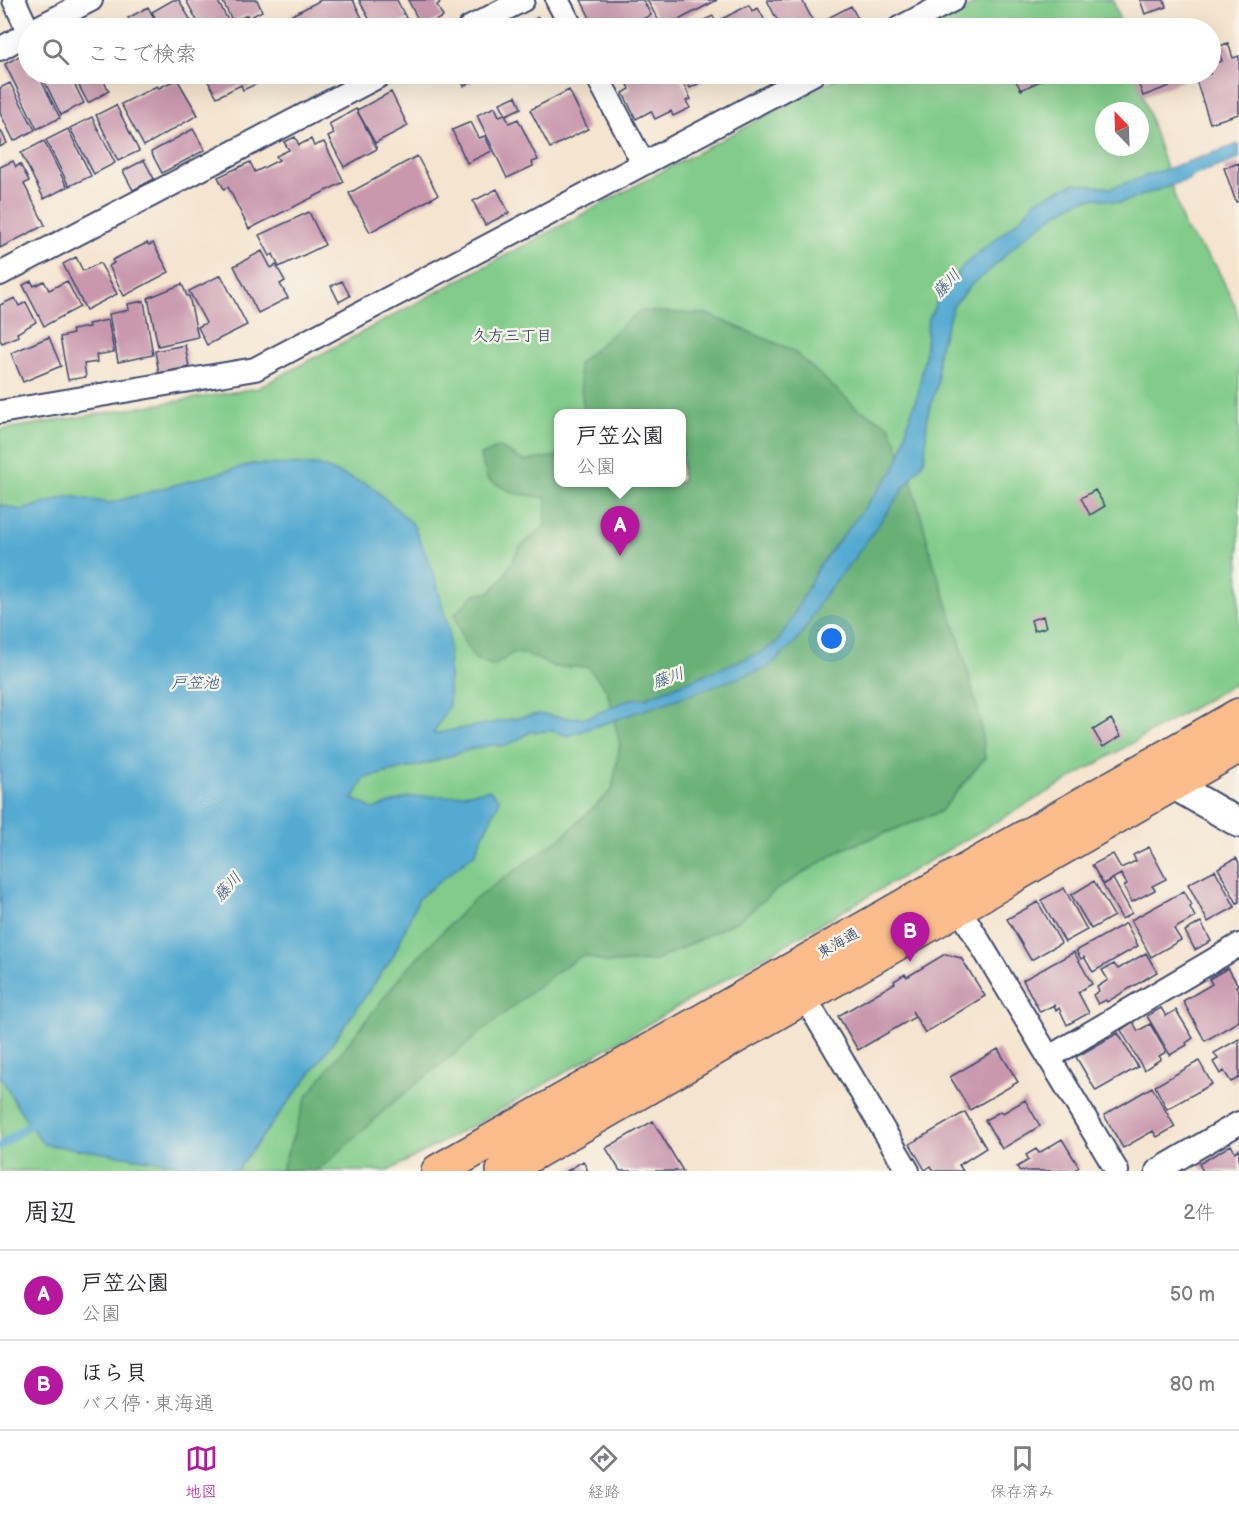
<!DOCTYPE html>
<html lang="ja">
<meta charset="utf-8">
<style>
:root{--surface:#fff;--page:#f2f2f3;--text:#2b2b33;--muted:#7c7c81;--line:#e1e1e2;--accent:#b5179e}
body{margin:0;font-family:"Balsamiq Sans","Klee One",sans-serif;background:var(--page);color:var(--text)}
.compass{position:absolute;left:1095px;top:102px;width:54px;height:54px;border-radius:50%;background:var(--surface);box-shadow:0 6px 24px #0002;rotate:337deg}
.you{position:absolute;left:832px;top:639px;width:21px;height:21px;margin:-15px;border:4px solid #fff;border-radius:50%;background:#1a73e8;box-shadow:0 0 0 9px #1a73e833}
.badge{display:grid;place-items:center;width:39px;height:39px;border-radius:50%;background:var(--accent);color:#fff;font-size:20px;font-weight:700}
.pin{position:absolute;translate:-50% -50px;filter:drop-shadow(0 2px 3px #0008)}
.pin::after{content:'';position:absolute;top:32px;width:21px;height:18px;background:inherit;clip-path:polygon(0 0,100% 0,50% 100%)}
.popup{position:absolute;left:554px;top:409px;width:132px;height:78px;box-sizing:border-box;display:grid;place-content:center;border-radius:12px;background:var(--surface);filter:drop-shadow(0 2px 4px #0005);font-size:20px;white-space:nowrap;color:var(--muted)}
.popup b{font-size:22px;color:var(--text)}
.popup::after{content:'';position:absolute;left:50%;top:100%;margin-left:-12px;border:12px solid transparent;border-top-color:var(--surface)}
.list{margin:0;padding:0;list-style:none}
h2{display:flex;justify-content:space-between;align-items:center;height:78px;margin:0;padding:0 24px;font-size:26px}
h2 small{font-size:20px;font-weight:400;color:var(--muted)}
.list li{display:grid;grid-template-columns:39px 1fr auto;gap:18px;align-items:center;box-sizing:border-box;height:90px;padding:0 24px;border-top:2px solid var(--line)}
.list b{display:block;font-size:22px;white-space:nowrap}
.list p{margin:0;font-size:20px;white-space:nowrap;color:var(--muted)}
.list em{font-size:20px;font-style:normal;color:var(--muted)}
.icon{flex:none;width:33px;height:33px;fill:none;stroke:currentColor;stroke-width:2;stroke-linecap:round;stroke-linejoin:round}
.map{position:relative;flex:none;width:1239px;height:1171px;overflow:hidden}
.search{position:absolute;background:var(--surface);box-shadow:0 6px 24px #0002;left:18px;right:18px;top:18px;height:66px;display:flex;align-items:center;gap:15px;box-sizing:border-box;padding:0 21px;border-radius:33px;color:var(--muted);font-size:22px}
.sheet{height:258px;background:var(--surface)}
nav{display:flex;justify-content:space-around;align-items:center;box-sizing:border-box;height:84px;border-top:2px solid var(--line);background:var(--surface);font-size:16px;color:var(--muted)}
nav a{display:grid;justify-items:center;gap:3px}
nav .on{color:var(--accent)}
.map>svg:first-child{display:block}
.green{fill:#81cc8a;stroke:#4e7e74;stroke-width:1.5;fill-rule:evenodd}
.forest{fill:#68b076;stroke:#42706a;stroke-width:1.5}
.water{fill:#54aad1;stroke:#386c98;stroke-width:1.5}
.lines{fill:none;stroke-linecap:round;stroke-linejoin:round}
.stream{stroke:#54aad1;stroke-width:8}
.building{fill:#c998ad}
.minor-casing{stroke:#3c4a6f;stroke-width:26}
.tertiary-casing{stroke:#3c4a6f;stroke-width:32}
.primary-casing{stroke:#3c4a6f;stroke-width:36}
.minor{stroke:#fff;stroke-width:22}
.tertiary{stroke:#fff;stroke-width:28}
.primary{stroke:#fabc8b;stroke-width:33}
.labels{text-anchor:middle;stroke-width:5;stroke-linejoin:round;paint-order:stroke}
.street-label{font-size:15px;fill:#1b2f5e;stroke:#f7f3e8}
.water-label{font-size:16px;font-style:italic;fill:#2c5480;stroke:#f7f3e8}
.neighbourhood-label{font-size:16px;fill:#1b2f5e;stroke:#f7f3e8}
</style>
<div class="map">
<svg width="1239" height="1171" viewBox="0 0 1239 1171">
<rect width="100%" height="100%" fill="#f7f3e8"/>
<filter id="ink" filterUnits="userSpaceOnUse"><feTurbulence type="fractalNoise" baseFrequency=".0167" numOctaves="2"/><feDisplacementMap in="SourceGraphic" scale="12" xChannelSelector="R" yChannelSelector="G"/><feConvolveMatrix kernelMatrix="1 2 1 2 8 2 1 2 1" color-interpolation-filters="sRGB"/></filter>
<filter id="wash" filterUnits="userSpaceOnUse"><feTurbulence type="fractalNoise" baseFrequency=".008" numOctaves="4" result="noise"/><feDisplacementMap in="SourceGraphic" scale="24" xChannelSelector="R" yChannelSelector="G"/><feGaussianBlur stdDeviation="1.35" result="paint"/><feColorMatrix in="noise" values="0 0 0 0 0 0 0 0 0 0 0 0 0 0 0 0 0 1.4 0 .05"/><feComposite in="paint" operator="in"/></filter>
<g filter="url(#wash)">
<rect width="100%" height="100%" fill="#f5e4ce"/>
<path class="green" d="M982 0H1113L1122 28H929Z
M844 74H1136L1185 229 1216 266 1235 305 1239 321V681L476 1124 388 1171H0V430L258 388ZM1104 111H1140V147H1104ZM558 414H682V482H558Z"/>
<path class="forest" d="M639 311 707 314 792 350 857 408 889 425 909 471 932 558 960 643 979 715 985 758 940 812 841 850 779 888 739 920 655 961 607 963 583 955 555 973 389 1106 329 1161 315 1171H281L307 1096 404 972 471 902 562 837 612 790 620 745 607 690 588 667H555L526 654 513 653 494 666 475 659 463 640 455 614 475 594 491 592 505 575 520 547 545 526 546 498 514 493 488 480 480 456 499 447 524 461 558 456V482H682V414L586 413 584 410 578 364Z"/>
<path class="water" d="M1239 144V159L1195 175 1190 179 1120 203 1097 198 1078 201 1050 218 1022 239 991 269 970 286 953 306 938 352V383L927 417 925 459 853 560 822 598 807 626 796 642 767 668 568 736 554 731 531 732 506 746 490 745 471 749 425 764 365 778 353 799 373 809 408 797 450 796 489 790 500 800 474 854 419 898 393 957 314 1069 236 1171H225L43 1144 15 1103 0 1075V505L21 510 70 496 109 503 252 464 318 465 371 486 413 524 435 577 449 632V705L433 734 539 714 565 718 589 717 630 699 645 698 762 652 778 641 791 620 819 566 894 470 903 447 908 422 918 394 925 354 928 321 940 294 965 264 1020 219 1036 200 1075 183 1111 188Z"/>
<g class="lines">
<path class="stream" d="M0 1146 29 1125 37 1118"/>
</g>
<g id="blocks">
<path class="building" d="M173 0H179L195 28H161L152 12Z
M186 0H217L230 24 221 28H201Z
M222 0H257L262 11 249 18 247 15 233 22Z
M321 0H353L365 24 357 28H297L290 16Z
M359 0H397L407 20 390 28H374Z
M408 0H438L440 3 437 5 443 17 422 27Z
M581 0H643L651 15 625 28H595Z
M647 0H717L663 28Z
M767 0H802L813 21 799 28H781Z
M1140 0H1164L1166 7 1145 14Z
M749 5 752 11 758 8 769 28H700L705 26 702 21 713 16 716 22Z
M851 6 863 28H833L828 18Z
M148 7 159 28H133L128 18Z
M538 17 544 28H517Z
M829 23 832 28H817Z
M1228 43 1233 58 1239 56V114L1210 123 1194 74H1210V65L1222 61 1217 47Z
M23 54 28 65V74H38L60 118 37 129 5 64Z
M41 74H69L84 103 61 115Z
M73 74H100L109 91 88 103Z
M204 74H259L254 76 258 83 243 90 241 85 217 97Z
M458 74H488L464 86Z
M635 74H678L691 99 686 101 690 108 673 116 671 111 655 119 651 111 636 119 623 93 630 89 625 78Z
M683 74H717L690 88Z
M1012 74H1050L1051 76 1021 90Z
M1135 74H1180L1183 81 1143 96Z
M177 79 198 115 144 146 121 104 157 86 159 88Z
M10 83 35 130 14 141 0 113V88Z
M569 90 588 129 550 148 530 110Z
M391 92 408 126 375 143 357 110Z
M516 96 521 108 506 115 500 103Z
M116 105 139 151 118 161 96 115Z
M495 107 499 116 505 114 509 123 518 119 538 160 532 162 533 166 507 178 477 115Z
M356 109 377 149 344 167 328 137 334 134 329 124Z
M92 117 115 163 94 174 70 128Z
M471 122 479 138 485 136 492 151 467 163 452 130Z
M0 129 7 143 0 147Z
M68 129 91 176 69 186 46 140Z
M193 129 205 150 162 173 151 152Z
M295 137 299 145 311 139 314 146 324 142 344 182 249 229 228 187 224 189 218 177 250 162 255 172 279 160 276 156 289 150 284 142Z
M44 141 67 187 44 199 21 153Z
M417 156 438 195 370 232 349 193Z
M144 160 154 179 133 190 123 171Z
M13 161 16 167 20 164 29 181 24 184 45 225 0 248V167Z
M1239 163V201L1236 202 1224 168Z
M497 189 509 213 485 225 473 201Z
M309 212 325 245 279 267 273 254 270 256 259 235Z
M147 243 149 245 153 243 169 272 124 296 109 266 114 263 112 260Z
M262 251 271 268 276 265 285 281 280 284 288 298 258 313 234 266Z
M76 257 83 271 100 263 117 294 86 310 63 264Z
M221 275 247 325 207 345 198 327 206 323 189 291Z
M31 281 34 286 44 281 49 290 67 281 80 307 44 326 23 285Z
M342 281 350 296 339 302 331 286Z
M182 284 187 296H189L198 337 158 346 148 298Z
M15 298 19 306 26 302 36 322 17 333 18 336 2 343 0 340V305Z
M144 301 153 355 118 362 109 314 129 310 128 304Z
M108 320 114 352 96 355 97 362 84 364 86 377 68 380 60 337 73 334 72 330 89 327 88 324Z
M49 337 61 366 23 382 11 353Z
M185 345 189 367 159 373 155 351Z
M1095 490 1105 506 1090 515 1081 498Z
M1043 616 1046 627 1034 631 1031 620Z
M1111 719 1121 736 1103 747 1093 730Z
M1149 847 1166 879 1152 886 1155 890 1132 902 1124 886 1127 884 1121 874 1103 884 1092 865 1113 854 1121 868 1136 861 1133 855Z
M1236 858 1239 863V902L1237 903 1218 868Z
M1215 870 1235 907 1208 922 1188 884Z
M1113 879 1132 913 1122 919 1103 885Z
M1094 881 1114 916 1091 929 1071 895Z
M1064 888 1087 930 1065 942 1041 900Z
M1184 891 1192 905 1190 907 1195 917 1174 929 1181 940 1151 957 1131 920Z
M1038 902 1061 943 1031 960 1007 919Z
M1201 922 1211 941 1195 950 1185 931Z
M1126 923 1138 946 1093 972 1084 957 1081 959 1076 951Z
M1074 952 1092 984 1078 992 1089 1013 1067 1025 1059 1008 1056 1010 1054 1005 1040 1012 1023 980Z
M1146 953 1157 972 1107 1002 1106 1000 1098 1004 1093 995 1099 991 1097 987 1108 980 1102 970 1114 964 1118 969Z
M945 954 961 958 985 996 925 1033 912 1011 915 1017 858 1050 838 1016 895 983 894 981 905 974 907 977Z
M1228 968 1238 985 1236 986 1239 991V1021L1205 1041 1183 1001 1212 984 1209 979Z
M1161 1008 1166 1016 1176 1010 1193 1038 1186 1043 1187 1045 1170 1055 1147 1016Z
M1133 1022 1138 1031 1150 1024 1166 1052 1159 1056 1161 1059 1144 1070 1121 1030Z
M1118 1033 1138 1067 1096 1091 1076 1057Z
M1239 1039V1078L1231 1082 1224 1071 1220 1074 1213 1062 1218 1059 1214 1053Z
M998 1049 1018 1082 970 1110 950 1077Z
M1199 1061 1212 1084 1167 1109 1155 1086Z
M1152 1087 1175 1127 1157 1137 1153 1131 1123 1148 1104 1115Z
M1025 1100 1040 1126 1002 1149 985 1120 1001 1111 1003 1113Z
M965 1112 986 1148 959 1165 963 1171H934L931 1166 925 1170 910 1144Z
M653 1121 683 1171H620L606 1148Z
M1062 1139 1079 1167 1073 1171H1020L1017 1167 1029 1160 1026 1155 1036 1149 1039 1153Z
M1231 1145 1235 1152 1239 1149V1171H1203L1199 1164Z
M583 1161 588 1171H567Z"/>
</g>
</g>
<g filter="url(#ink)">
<use href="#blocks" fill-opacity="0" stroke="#3c4a6f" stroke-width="1.5"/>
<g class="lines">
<g class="minor-casing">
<path id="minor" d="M14 0 28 30
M557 0 572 28
M37 28 91 0
M469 28 523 0
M899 28 953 0
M0 49 28 33
M596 74 643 163
M0 274 383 74
M0 412 255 369 813 74
M959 908 1117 1171
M805 998 908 1171
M1048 1058 1239 945
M1157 1171 1239 1123"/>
</g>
<g class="tertiary-casing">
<path id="tertiary" d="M1162 768 1172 784 1239 823"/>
</g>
<g class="primary-casing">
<path id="primary" d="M438 1171 1239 715
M503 1171 1239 746"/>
</g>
<use href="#minor" class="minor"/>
<use href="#tertiary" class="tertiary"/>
<use href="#primary" class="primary"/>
</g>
</g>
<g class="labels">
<g class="street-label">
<text transform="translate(838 943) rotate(-30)" y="5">東海通</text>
</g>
<g class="water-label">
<text transform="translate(946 283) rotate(-46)" y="6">藤川</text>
<text transform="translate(668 677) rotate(-19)" y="6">藤川</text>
<text x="195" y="688">戸笠池</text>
<text transform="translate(227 886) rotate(-48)" y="6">藤川</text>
</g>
<g class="neighbourhood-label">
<text x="512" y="341">久方三丁目</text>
</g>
</g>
</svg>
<svg class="compass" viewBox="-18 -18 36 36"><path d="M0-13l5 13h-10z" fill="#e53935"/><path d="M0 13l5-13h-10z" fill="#7c7c81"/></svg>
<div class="you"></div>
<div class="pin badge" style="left:620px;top:556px">A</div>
<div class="popup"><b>戸笠公園</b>公園</div>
<div class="pin badge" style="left:910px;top:962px">B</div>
<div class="search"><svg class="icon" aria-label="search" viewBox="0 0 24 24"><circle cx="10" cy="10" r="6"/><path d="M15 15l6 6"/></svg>ここで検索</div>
</div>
<section class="sheet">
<h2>周辺<small>2件</small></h2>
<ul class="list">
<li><span class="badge">A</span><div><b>戸笠公園</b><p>公園</p></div><em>50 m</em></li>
<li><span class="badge">B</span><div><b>ほら貝</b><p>バス停 · 東海通</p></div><em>80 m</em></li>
</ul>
</section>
<nav>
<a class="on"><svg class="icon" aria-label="map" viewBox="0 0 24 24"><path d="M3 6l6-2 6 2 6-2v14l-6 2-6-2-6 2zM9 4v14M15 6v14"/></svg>地図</a>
<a><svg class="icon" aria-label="directions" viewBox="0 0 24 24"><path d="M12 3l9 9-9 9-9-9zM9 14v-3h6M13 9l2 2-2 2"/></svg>経路</a>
<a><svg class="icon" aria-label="saved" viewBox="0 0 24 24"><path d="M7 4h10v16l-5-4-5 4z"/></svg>保存済み</a>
</nav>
